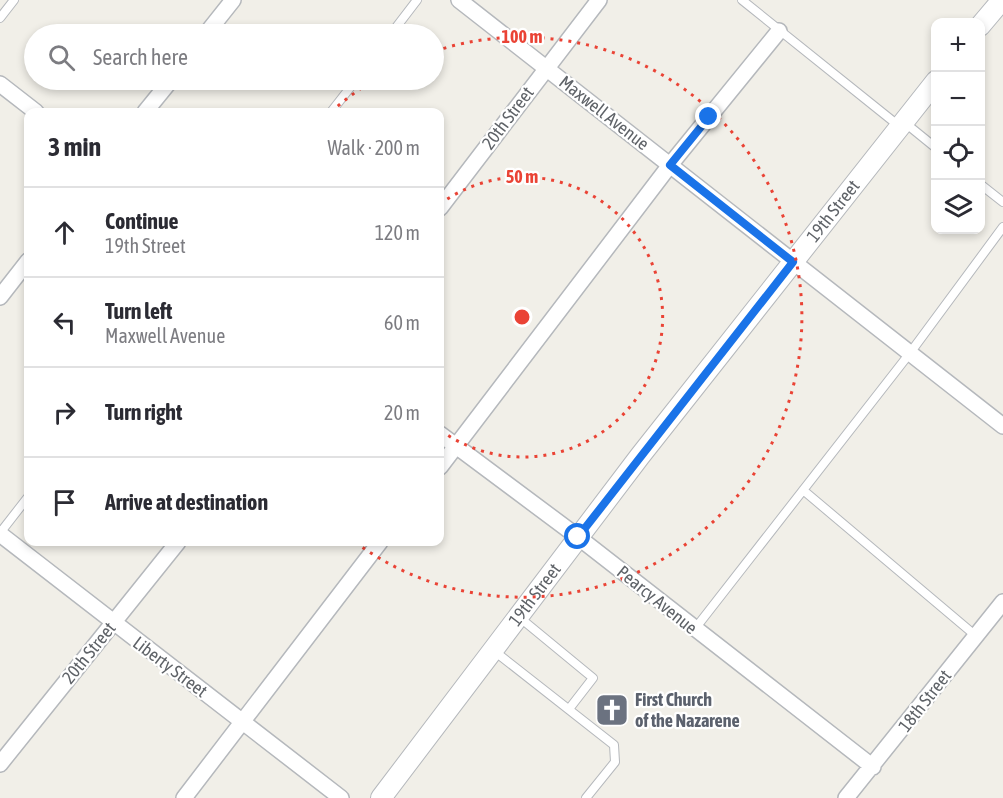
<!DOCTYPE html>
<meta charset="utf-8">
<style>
:root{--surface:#fff;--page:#f2f2f3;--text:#2b2b33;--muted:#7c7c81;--line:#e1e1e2}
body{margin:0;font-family:"Asap Condensed",sans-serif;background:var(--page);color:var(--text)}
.controls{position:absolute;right:18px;top:18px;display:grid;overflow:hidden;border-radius:12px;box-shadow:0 3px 9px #0003}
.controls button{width:54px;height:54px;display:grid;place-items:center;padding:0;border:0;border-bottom:2px solid var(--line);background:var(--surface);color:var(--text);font:30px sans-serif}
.stop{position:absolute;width:18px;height:18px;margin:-14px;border:4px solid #1a73e8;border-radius:50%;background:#fff}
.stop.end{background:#1a73e8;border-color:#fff;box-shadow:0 2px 6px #0008}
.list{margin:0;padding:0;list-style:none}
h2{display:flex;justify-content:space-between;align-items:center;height:78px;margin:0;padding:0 24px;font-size:26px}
h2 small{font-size:20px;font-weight:400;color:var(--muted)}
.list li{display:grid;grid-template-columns:39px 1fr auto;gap:18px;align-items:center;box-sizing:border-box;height:90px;padding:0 24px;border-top:2px solid var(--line)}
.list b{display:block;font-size:22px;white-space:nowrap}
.list p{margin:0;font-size:20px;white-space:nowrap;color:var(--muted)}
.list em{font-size:20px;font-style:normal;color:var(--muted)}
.icon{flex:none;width:33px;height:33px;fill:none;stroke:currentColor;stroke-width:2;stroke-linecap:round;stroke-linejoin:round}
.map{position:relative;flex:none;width:1003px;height:798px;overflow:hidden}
.search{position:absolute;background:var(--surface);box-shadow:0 3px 9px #0003;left:24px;top:24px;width:420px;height:66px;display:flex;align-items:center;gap:15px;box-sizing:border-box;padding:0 21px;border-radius:33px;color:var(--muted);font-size:22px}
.panel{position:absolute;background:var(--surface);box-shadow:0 3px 9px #0003;left:24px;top:108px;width:420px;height:438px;border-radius:12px}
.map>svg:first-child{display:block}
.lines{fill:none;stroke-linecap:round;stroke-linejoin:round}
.service-casing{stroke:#b5b8bc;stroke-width:10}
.minor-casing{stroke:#b5b8bc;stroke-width:18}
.tertiary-casing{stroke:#b5b8bc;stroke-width:22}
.service{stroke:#fff;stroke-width:8}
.minor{stroke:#fff;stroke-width:15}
.tertiary{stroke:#fff;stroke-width:20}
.route{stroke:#1a73e8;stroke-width:8}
.ring{fill:none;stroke:#ea4335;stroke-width:3;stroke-dasharray:3 6}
.labels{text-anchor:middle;stroke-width:4.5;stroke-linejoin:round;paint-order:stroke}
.street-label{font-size:18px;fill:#5f6368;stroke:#fff}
.worship-label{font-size:18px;font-weight:bold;fill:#5b616d;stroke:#fff;text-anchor:start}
.centre{fill:#ea4335;stroke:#fff;stroke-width:3}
.ring-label{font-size:18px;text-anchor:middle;font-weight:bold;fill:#ea4335;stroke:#fff;stroke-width:4.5;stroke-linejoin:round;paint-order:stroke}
</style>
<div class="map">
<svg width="1003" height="798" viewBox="0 0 1003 798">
<rect width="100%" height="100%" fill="#f1efe8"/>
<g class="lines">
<g class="service-casing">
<path id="service" d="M742,0l157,126
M0,18l14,-18
M391,34l26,-34
M331,112l25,-32
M904,122l32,26
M980,184l23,18
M803,490l173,146
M0,533l28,-36
M519,617l74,61 -24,31
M694,630l216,-277 93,-126
M493,650l121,95 1,17 -29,36"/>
</g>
<g class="minor-casing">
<path id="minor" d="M459,0l544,426
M206,34l27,-34
M0,84l36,28
M145,112l26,-32
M440,208l159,-208
M0,297l28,-36
M440,434l138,103 295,230
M440,467l230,-302 109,-134
M0,534l341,264
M0,764l178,-222
M184,798l196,-256
M846,798l157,-196"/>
</g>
<g class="tertiary-casing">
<g id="tertiary">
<path d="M980,26l22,-26"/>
<path id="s1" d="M381,798l259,-342 296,-375"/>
</g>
</g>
<use href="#service" class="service"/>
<use href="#minor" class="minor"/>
<use href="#tertiary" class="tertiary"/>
</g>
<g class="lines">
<path class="route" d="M578,537l215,-275 -123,-97 39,-48"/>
</g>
<g class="ring">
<path d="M440 204A140 140 0 1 1 440 430"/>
<path d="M331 112A280 280 0 0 1 374 80M435 51A280 280 0 1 1 355 542"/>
</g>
<defs>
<g id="church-square" transform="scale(1.725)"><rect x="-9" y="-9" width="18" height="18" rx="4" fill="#6b7280" stroke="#fff"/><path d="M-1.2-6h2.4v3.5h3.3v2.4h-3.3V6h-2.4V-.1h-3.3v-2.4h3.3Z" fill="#fff"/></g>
</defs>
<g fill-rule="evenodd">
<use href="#church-square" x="612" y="710"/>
</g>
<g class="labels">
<g class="street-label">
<text transform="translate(604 113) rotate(38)" y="6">Maxwell Avenue</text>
<text transform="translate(508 118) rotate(-53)" y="6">20th Street</text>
<text dy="6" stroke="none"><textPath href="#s1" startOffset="741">19th Street</textPath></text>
<text dy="6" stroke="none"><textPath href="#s1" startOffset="255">19th Street</textPath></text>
<text transform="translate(657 600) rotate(39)" y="6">Pearcy Avenue</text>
<text transform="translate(89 653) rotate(-51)" y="6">20th Street</text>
<text transform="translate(170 667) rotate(37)" y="6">Liberty Street</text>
<text transform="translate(925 701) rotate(-52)" y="6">18th Street</text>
</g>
<g class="worship-label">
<text x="635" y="706">First Church<tspan x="635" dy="21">of the Nazarene</tspan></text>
</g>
</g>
<circle cx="522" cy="317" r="9" class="centre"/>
<g class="ring-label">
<text x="522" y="43">100 m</text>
<text x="522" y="183">50 m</text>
</g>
</svg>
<div class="controls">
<button>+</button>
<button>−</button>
<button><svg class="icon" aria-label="locate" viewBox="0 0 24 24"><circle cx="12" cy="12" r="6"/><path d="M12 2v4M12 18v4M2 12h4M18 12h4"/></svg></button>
<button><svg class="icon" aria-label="layers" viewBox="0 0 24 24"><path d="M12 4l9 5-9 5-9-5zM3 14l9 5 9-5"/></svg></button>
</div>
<div class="stop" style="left:578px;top:537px"></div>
<div class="stop end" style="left:709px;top:117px"></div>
<div class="search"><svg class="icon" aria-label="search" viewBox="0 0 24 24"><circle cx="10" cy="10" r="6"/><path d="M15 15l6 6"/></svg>Search here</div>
<section class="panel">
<h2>3 min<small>Walk · 200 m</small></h2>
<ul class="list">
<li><svg class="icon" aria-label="ahead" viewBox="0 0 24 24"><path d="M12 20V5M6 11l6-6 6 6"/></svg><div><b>Continue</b><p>19th Street</p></div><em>120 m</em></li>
<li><svg class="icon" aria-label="left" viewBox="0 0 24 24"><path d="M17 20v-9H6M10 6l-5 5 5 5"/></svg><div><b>Turn left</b><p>Maxwell Avenue</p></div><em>60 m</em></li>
<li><svg class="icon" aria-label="right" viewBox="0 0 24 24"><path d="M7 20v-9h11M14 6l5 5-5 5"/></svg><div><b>Turn right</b></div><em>20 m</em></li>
<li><svg class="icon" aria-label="arrive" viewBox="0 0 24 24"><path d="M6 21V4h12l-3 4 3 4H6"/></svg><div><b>Arrive at destination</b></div></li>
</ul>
</section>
</div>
